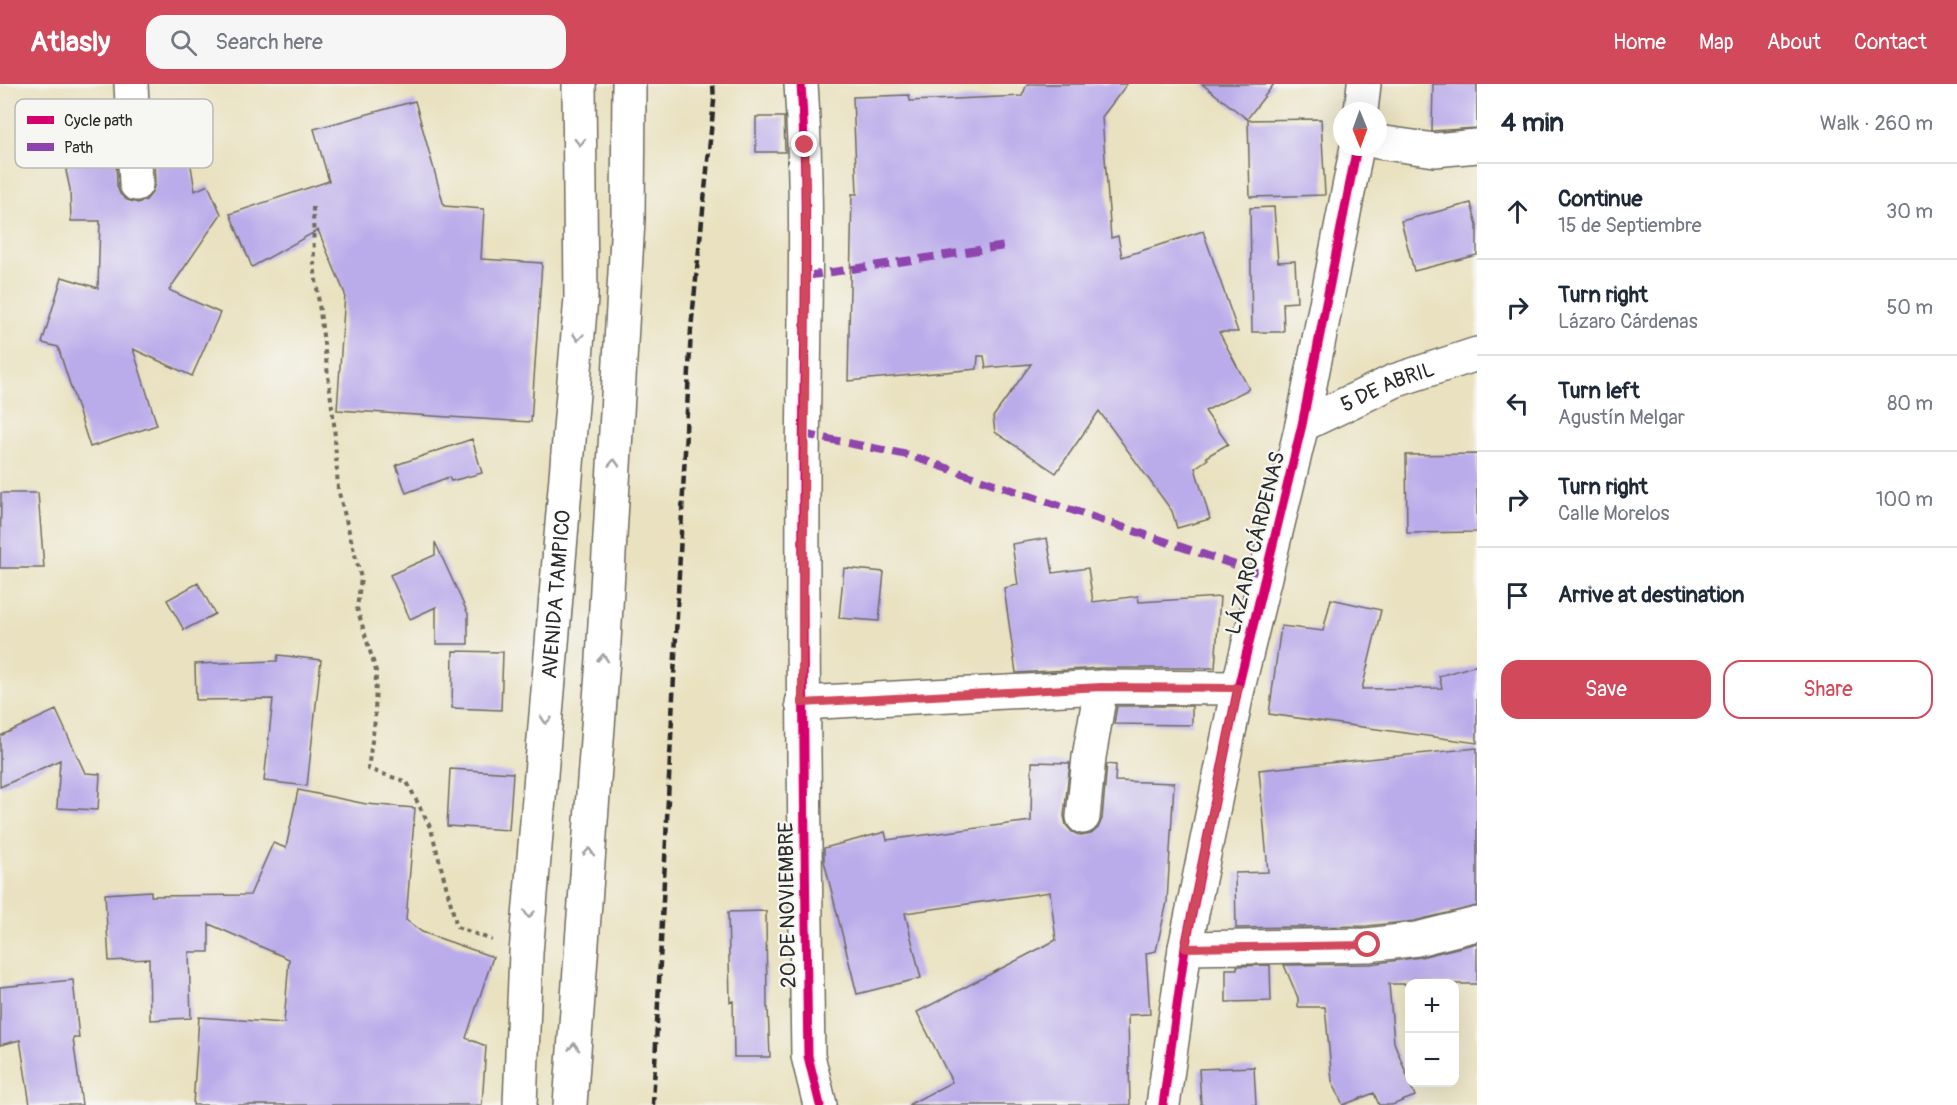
<!DOCTYPE html>
<meta charset="utf-8">
<style>
:root{--surface:#fff;--page:#f6f6f7;--text:#1f2937;--muted:#747a83;--line:#e0e1e3;--accent:#d1495b}
body{margin:0;font-family:Pangolin,sans-serif;background:var(--page);color:var(--text)}
.controls{position:absolute;right:18px;bottom:18px;display:grid;overflow:hidden;border-radius:12px;box-shadow:0 6px 24px #0002}
.controls button{width:54px;height:54px;display:grid;place-items:center;padding:0;border:0;border-bottom:2px solid var(--line);background:var(--surface);color:var(--text);font:30px sans-serif}
.compass{position:absolute;left:1333px;top:18px;width:54px;height:54px;border-radius:50%;background:var(--surface);box-shadow:0 6px 24px #0002;rotate:179deg}
.stop{position:absolute;width:18px;height:18px;margin:-14px;border:4px solid #d1495b;border-radius:50%;background:#fff}
.stop.end{background:#d1495b;border-color:#fff;box-shadow:0 2px 6px #0008}
.list{margin:0;padding:0;list-style:none}
h2{display:flex;justify-content:space-between;align-items:center;height:78px;margin:0;padding:0 24px;font-size:26px}
h2 small{font-size:20px;font-weight:400;color:var(--muted)}
.list li{display:grid;grid-template-columns:39px 1fr auto;gap:18px;align-items:center;box-sizing:border-box;height:96px;padding:0 24px;border-top:2px solid var(--line)}
.list b{display:block;font-size:22px;white-space:nowrap}
.list p{margin:0;font-size:20px;white-space:nowrap;color:var(--muted)}
.list em{font-size:20px;font-style:normal;color:var(--muted)}
.actions{display:flex;gap:12px;padding:18px 24px}
.actions a{flex:1;padding:14px 0;border:2px solid var(--accent);border-radius:18px;text-align:center;font-size:21px;color:var(--accent)}
.actions .main{background:var(--accent);color:#fff}
.icon{flex:none;width:33px;height:33px;fill:none;stroke:currentColor;stroke-width:2;stroke-linecap:round;stroke-linejoin:round}
.map{position:relative;flex:none;width:1477px;height:1021px;overflow:hidden}
header{display:flex;align-items:center;gap:36px;box-sizing:border-box;height:84px;padding:0 30px;background:var(--accent);color:#fff}
header strong{font-size:28px}
nav{display:flex;gap:33px;margin-inline-start:auto;font-size:21px}
.search{width:420px;height:54px;background:var(--page);display:flex;align-items:center;gap:15px;box-sizing:border-box;padding:0 21px;border-radius:18px;color:var(--muted);font-size:22px}
main{display:flex}
aside{flex:1;background:var(--surface)}
.map>svg:first-child{display:block}
.building{fill:#baabea}
.lines{fill:none;stroke-linecap:round;stroke-linejoin:round}
.minor-casing{stroke:#6e6b5f;stroke-width:36}
.tertiary-casing{stroke:#6e6b5f;stroke-width:36}
.primary-casing{stroke:#6e6b5f;stroke-width:36}
.path{stroke:#6e6b5f;stroke-width:4;stroke-dasharray:4.5 4.5;stroke-linecap:butt}
.minor{stroke:#fff;stroke-width:33}
.tertiary{stroke:#fff;stroke-width:33}
.primary{stroke:#fff;stroke-width:33}
.rail{stroke:#2b2b2b;stroke-width:4.5;stroke-dasharray:9 4.5;stroke-linecap:butt}
.quiet{stroke:#8e44ad;stroke-width:8;stroke-dasharray:15 8;stroke-linecap:butt}
.cycleway-casing{stroke:#f6f6f2;stroke-width:13}
.cycleway{stroke:#d6006c;stroke-width:9}
.oneway{stroke:#a0a0a0}
.route{stroke:#d1495b;stroke-width:8}
.labels{text-anchor:middle;stroke-width:4.5;stroke-linejoin:round;paint-order:stroke}
.street-label{font-size:21px;fill:#2b2b2b;stroke:#f6f6f2}
.key{fill:#f6f6f2;stroke:#b9b9b6;stroke-width:1.5}
.key-label{font-size:16px;fill:#2b2b2b}
</style>
<header>
<strong>Atlasly</strong>
<div class="search"><svg class="icon" aria-label="search" viewBox="0 0 24 24"><circle cx="10" cy="10" r="6"/><path d="M15 15l6 6"/></svg>Search here</div>
<nav><a>Home</a><a>Map</a><a>About</a><a>Contact</a></nav>
</header>
<main>
<div class="map">
<svg width="1477" height="1021" viewBox="0 0 1477 1021">
<rect width="100%" height="100%" fill="#f6f6f2"/>
<filter id="ink" filterUnits="userSpaceOnUse"><feTurbulence type="fractalNoise" baseFrequency=".0167" numOctaves="2"/><feDisplacementMap in="SourceGraphic" scale="12" xChannelSelector="R" yChannelSelector="G"/><feConvolveMatrix kernelMatrix="1 2 1 2 8 2 1 2 1" color-interpolation-filters="sRGB"/></filter>
<filter id="wash" filterUnits="userSpaceOnUse"><feTurbulence type="fractalNoise" baseFrequency=".008" numOctaves="4" result="noise"/><feDisplacementMap in="SourceGraphic" scale="24" xChannelSelector="R" yChannelSelector="G"/><feGaussianBlur stdDeviation="1.35" result="paint"/><feColorMatrix in="noise" values="0 0 0 0 0 0 0 0 0 0 0 0 0 0 0 0 0 1.4 0 .05"/><feComposite in="paint" operator="in"/></filter>
<g filter="url(#wash)">
<rect width="100%" height="100%" fill="#e9e1bf"/>
<g id="blocks">
<path class="building" d="M1027,0h100l-25,33 9,121 7,-2 4,21 81,-26 35,101h-19l30,57 -44,22 23,33 -22,13 2,2 -13,9 15,51 -33,9 -5,-17 -73,-100 -43,62 -61,-41 -2,-15 38,-53 -45,4 -2,-12h-6l-1,13 -129,12 4,-187h5l-4,-97 56,-2 1,6 112,-5z
M1202,0h72l-27,35z
M1433,0h44v44l-45,3z
M415,17l29,105 40,3 -3,50 61,4 -11,159 -194,-12 8,-116 -27,-64 -66,37 -22,-53 99,-33 -15,-52z
M756,33h28l1,35h-29z
M1321,35l4,76 -75,2 -2,-77z
M91,37l24,16 2,49 3,8 7,6 11,3 8,-3 6,-7 3,-10 -1,-23 34,-13 7,44 13,-6 13,29 -52,76 51,23 -28,63 -59,-27 24,76 -67,22 -32,-100 -16,-4 20,-66 36,11 2,-67h-29l-1,-32 -4,-18z
M1471,119l6,22v30l-63,16 -13,-50z
M1274,123l4,55 17,-1 2,41 -14,1 1,29h-32l-2,-124z
M472,355l10,34 -31,8 -2,-4 -43,16 -10,-28z
M1477,370v78l-70,1 -1,-78z
M1,409h37l6,75h-44z
M1047,454l6,35 35,-5 5,34 45,-6 1,6 81,-5 -5,71h-114l-85,5 -12,-85 14,-3 -6,-41z
M435,458l33,72v30h-32v-37l-26,12 -20,-44 45,-20z
M844,484l40,4 -5,49 -40,-3z
M198,499l17,31 -31,16 -17,-30z
M1331,515l50,11 -19,79 80,-1 -3,-12 38,-11v78l-208,-29 12,-88 42,5z
M453,567l50,1 -2,58 -49,-2z
M278,571l43,5 -14,126 -43,-5 9,-82 -77,1 -1,-36 82,-3z
M1117,622h75v19l-78,-1z
M56,626l29,63 15,1 -2,36 -41,-2 3,-48 -60,27v-51z
M1477,664v158l-63,15 -47,5 -131,2 -1,-55 33,-1 -9,-102z
M1032,678l38,1 -6,53 2,9 6,7 9,4 10,-2 7,-6 4,-9 5,-55 9,1 -1,16 59,2 -7,119 -11,49 -10,2 4,61 -22,1 2,90h-222l44,-23 -35,-70 139,-72 -6,-48 -145,21 16,65 -64,16 -33,-133v-13l61,-16 2,8 144,-19z
M450,685l63,4 -4,57 -62,-4z
M298,706l68,14 49,4 -9,112 16,12 71,25 -27,81 20,8 -4,59h-289l6,-88 85,6 5,-64 -80,-35v28h-20l2,66 -41,2 -1,-61 -40,2 -4,-67 46,-3v5l99,-1 23,-52 13,5z
M766,827l1,97h1l2,49h-36l-1,-56 -3,1 -2,-90z
M1477,859v41h-88l5,58 21,54 -23,9h-13l-5,-12 -31,12 -11,-24 -7,-74h-27v-9l-14,-33 86,-1 51,-7z
M1270,881l1,36 -45,1v-33h11v-3z
M73,896l6,58h-6l9,67h-52l-10,-65 -20,5v-58z
M1254,983l2,38h-55l-2,-36z"/>
</g>
</g>
<g filter="url(#ink)">
<use href="#blocks" fill-opacity="0" stroke="#6e6b5f" stroke-width="1.5"/>
<g class="lines">
<g class="minor-casing">
<g id="minor">
<path d="M131,0l5,100"/>
<path d="M1378,58l57,8 42,-4"/>
<path id="s1" d="M1302,341l92,-44 83,-27"/>
<path d="M802,619l299,-16 137,1"/>
<path d="M1083,733l6,-60 12,-70"/>
<path d="M1185,864l183,-3 49,-6 60,-15"/>
</g>
</g>
<g class="tertiary-casing">
<path id="tertiary" d="M801,0c9,135 2,270 2,405 -1,189 2,378 5,567l12,49
M1361,27l3,-27
M1163,1021l22,-157 53,-260 64,-263 55,-278"/>
</g>
<g class="primary-casing">
<g id="primary">
<path id="s2" d="M520,1021l6,-152 55,-655 -2,-214"/>
<path d="M570,1021l33,-446 25,-439 1,-136"/>
</g>
</g>
<path class="path" d="M313,123l1,57 20,159 4,66 23,89 -4,30 19,63 -1,49 -7,49 39,13 24,47 26,98 35,13"/>
<use href="#minor" class="minor"/>
<use href="#tertiary" class="tertiary"/>
<use href="#primary" class="primary"/>
<path class="rail" d="M653,1021l38,-776 23,-228 -1,-17"/>
<path class="quiet" d="M806,192l199,-30
M803,350l105,21 357,120"/>
<g class="cycleway-casing">
<path id="cycleway" d="M801,0c9,135 2,270 2,405 -1,189 2,378 5,567l12,49
M1163,1021l22,-157 53,-260 64,-263 55,-278"/>
</g>
<use href="#cycleway" class="cycleway"/>
</g>
<defs><path id="oneway-chevron" d="M-2-3.5L2.5 0L-2 3.5" fill="none" stroke-width="1.6" stroke-linecap="round" stroke-linejoin="round" transform="scale(1.5)"/></defs>
<g class="oneway">
<use href="#oneway-chevron" transform="translate(580 58) rotate(89)"/>
<use href="#oneway-chevron" transform="translate(578 253) rotate(95)"/>
<use href="#oneway-chevron" transform="translate(614 379) rotate(-87)"/>
<use href="#oneway-chevron" transform="translate(603 574) rotate(-86)"/>
<use href="#oneway-chevron" transform="translate(546 636) rotate(95)"/>
<use href="#oneway-chevron" transform="translate(589 768) rotate(-86)"/>
<use href="#oneway-chevron" transform="translate(529 830) rotate(95)"/>
<use href="#oneway-chevron" transform="translate(574 963) rotate(-86)"/>
</g>
</g>
<g class="lines" filter="url(#ink)">
<path class="route" d="M805,61c2,186 -2,372 -3,558l299,-16 137,1 -53,260 183,-3"/>
</g>
<g class="labels">
<g class="street-label">
<text dy="7" stroke="none"><textPath href="#s1" startOffset="94">5 DE ABRIL</textPath></text>
<text transform="translate(1255 459) rotate(-76)" y="7">LÁZARO CÁRDENAS</text>
<text dy="7" stroke="none"><textPath href="#s2" startOffset="512">AVENIDA TAMPICO</textPath></text>
<text transform="translate(787 821) rotate(-91)" y="7">20 DE NOVIEMBRE</text>
</g>
</g>
<rect x="15" y="15" width="198" height="69" rx="9" class="key"/>
<rect x="27" y="32" width="27" height="8" fill="#d6006c"/>
<rect x="27" y="59" width="27" height="8" fill="#8e44ad"/>
<g class="key-label">
<text x="64" y="42">Cycle path</text>
<text x="64" y="69">Path</text>
</g>
</svg>
<div class="controls">
<button>+</button>
<button>−</button>
</div>
<svg class="compass" viewBox="-18 -18 36 36"><path d="M0-13l5 13h-10z" fill="#e53935"/><path d="M0 13l5-13h-10z" fill="#747a83"/></svg>
<div class="stop" style="left:1368px;top:861px"></div>
<div class="stop end" style="left:805px;top:61px"></div>
</div>
<aside>
<h2>4 min<small>Walk · 260 m</small></h2>
<ul class="list">
<li><svg class="icon" aria-label="ahead" viewBox="0 0 24 24"><path d="M12 20V5M6 11l6-6 6 6"/></svg><div><b>Continue</b><p>15 de Septiembre</p></div><em>30 m</em></li>
<li><svg class="icon" aria-label="right" viewBox="0 0 24 24"><path d="M7 20v-9h11M14 6l5 5-5 5"/></svg><div><b>Turn right</b><p>Lázaro Cárdenas</p></div><em>50 m</em></li>
<li><svg class="icon" aria-label="left" viewBox="0 0 24 24"><path d="M17 20v-9H6M10 6l-5 5 5 5"/></svg><div><b>Turn left</b><p>Agustín Melgar</p></div><em>80 m</em></li>
<li><svg class="icon" aria-label="right" viewBox="0 0 24 24"><path d="M7 20v-9h11M14 6l5 5-5 5"/></svg><div><b>Turn right</b><p>Calle Morelos</p></div><em>100 m</em></li>
<li><svg class="icon" aria-label="arrive" viewBox="0 0 24 24"><path d="M6 21V4h12l-3 4 3 4H6"/></svg><div><b>Arrive at destination</b></div></li>
</ul>
<div class="actions"><a class="main">Save</a><a>Share</a></div>
</aside>
</main>
